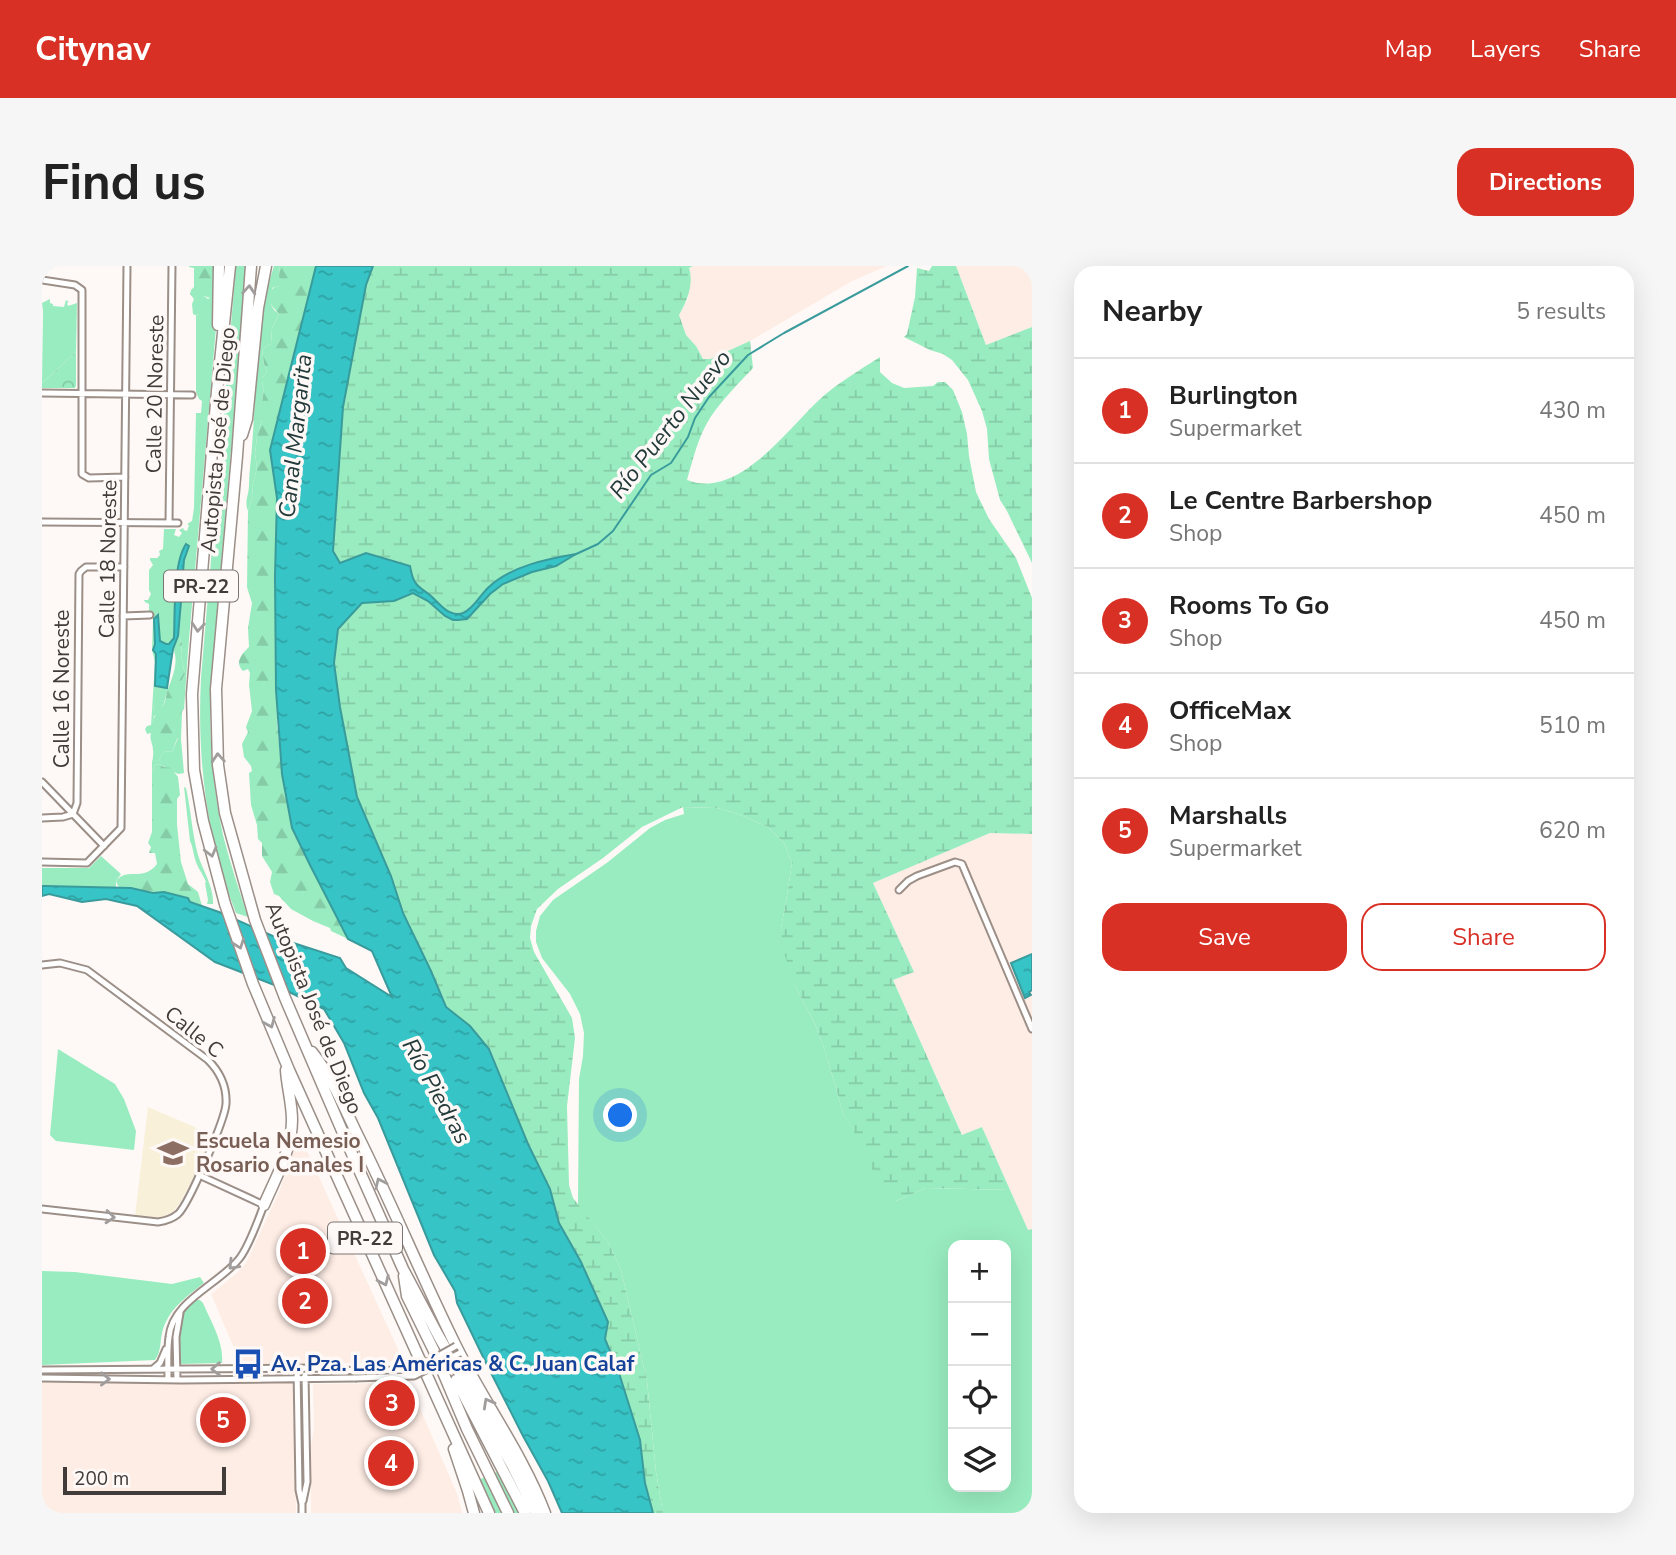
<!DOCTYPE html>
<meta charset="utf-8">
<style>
:root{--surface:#fff;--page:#f6f6f6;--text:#222;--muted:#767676;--line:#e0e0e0;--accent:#d93025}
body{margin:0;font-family:"Nunito Sans",sans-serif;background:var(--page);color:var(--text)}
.controls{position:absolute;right:21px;bottom:21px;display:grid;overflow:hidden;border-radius:14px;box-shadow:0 7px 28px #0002}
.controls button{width:63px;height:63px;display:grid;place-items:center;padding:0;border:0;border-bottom:2px solid var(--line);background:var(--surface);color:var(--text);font:35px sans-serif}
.scale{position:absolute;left:21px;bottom:18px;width:163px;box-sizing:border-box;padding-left:7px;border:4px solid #413b39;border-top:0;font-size:19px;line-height:24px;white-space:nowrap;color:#413b39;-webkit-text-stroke:5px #fef9f6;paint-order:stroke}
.you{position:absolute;left:579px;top:850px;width:24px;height:24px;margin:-18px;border:5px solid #fff;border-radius:50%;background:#1a73e8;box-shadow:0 0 0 10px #1a73e833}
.badge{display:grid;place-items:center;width:46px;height:46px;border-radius:50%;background:var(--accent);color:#fff;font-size:23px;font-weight:700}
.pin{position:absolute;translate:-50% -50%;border:4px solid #fff;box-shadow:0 2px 7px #0006}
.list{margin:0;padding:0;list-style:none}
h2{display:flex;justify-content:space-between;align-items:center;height:91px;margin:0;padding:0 28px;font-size:30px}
h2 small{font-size:23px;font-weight:400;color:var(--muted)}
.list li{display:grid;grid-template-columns:46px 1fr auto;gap:21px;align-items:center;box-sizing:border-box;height:105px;padding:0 28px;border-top:2px solid var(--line)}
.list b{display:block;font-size:26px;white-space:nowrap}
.list p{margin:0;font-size:23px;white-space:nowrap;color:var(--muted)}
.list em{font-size:23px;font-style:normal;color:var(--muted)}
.actions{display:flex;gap:14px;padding:21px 28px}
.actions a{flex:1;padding:16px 0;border:2px solid var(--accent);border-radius:21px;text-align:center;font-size:24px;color:var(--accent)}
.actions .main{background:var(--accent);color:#fff}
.icon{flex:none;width:38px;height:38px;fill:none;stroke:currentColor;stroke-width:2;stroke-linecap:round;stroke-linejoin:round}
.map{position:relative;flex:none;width:990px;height:1247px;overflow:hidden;border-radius:21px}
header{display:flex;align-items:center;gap:42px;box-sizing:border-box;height:98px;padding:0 35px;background:var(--accent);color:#fff}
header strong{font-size:33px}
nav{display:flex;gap:38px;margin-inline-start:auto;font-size:24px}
.intro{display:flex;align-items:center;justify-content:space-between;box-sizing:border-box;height:168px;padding:0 42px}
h1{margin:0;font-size:49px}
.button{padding:18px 32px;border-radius:21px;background:var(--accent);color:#fff;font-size:24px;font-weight:700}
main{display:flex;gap:42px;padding:0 42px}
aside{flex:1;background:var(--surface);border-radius:21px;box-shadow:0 7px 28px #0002}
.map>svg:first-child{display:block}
.built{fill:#feede5}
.education{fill:#f9f0da}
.grass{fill:#99ecbf;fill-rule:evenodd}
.forest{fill:url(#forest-firs)}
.wetland{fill:url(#wetland-marsh)}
.park{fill:url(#park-crowns)}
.water{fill:url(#water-ripples);stroke:#399b9c;stroke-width:2}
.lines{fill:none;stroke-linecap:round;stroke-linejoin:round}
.stream{stroke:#399b9c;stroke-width:2}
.minor-casing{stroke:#9b8f88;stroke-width:9}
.motorway-casing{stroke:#9b8f88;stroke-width:13}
.minor{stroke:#fff;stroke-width:5}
.motorway{stroke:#fff;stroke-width:10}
.minor-bridge-casing{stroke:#9b8f88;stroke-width:9;stroke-linecap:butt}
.minor-bridge{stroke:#fff;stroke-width:5}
.oneway{stroke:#a09d9c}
.labels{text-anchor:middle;stroke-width:7;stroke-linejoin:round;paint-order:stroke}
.shield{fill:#fef9f6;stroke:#7a7472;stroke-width:2}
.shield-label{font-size:19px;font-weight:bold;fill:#413b39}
.street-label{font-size:21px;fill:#413b39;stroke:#fef9f6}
.education-label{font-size:21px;font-weight:bold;fill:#785e54;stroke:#fef9f6;text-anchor:start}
.transit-label{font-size:21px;font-weight:bold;fill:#164399;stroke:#fef9f6;text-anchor:start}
.water-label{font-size:23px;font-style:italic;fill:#233a3b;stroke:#fef9f6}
</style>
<header>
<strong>Citynav</strong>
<nav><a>Map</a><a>Layers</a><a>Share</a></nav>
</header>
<div class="intro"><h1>Find us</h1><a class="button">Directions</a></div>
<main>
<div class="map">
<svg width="990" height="1247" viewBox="0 0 990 1247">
<defs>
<pattern id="forest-firs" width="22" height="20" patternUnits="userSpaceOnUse" patternTransform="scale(1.75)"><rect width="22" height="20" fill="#99ecbf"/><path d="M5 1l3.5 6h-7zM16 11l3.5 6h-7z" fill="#85cba5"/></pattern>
<pattern id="wetland-marsh" width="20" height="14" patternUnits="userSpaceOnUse" patternTransform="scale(1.75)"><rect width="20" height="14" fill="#99ecbf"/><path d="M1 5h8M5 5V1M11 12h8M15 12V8" fill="none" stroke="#85cba5"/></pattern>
<pattern id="park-crowns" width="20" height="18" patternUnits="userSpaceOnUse" patternTransform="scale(1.75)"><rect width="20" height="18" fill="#99ecbf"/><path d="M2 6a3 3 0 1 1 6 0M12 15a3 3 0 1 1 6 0" fill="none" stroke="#85cba5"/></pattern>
<pattern id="water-ripples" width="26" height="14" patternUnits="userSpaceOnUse" patternTransform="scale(1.75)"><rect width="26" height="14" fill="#36c4c6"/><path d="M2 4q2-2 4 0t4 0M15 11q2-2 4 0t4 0" fill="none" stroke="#2fa0a2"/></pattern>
</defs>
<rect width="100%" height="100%" fill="#fef9f6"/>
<path class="built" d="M651,0h194l-35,15 -102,60 -40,18h-7l-7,-13 -10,-11 -7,-20 9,-16 1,-31z
M914,0h76v61l-46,18z
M948,567l42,1v395l-4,2 -46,-104 -19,9 -70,-156 21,-8 -41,-89z
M260,874l100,218 -17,5h-60l-28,2 -61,-3 -2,-14 -23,-54 26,-21 9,-10 33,-71 17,-48z
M0,1116h246l4,2 1,4 3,125h-254z
M367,1117l49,113 4,17h-151v-67l3,-18 -1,-44z"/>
<path class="education" d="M106,841l63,27 -15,38 -16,31 -7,9 -8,4 -9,3 -21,-3z"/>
<path class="grass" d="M194,0h11l-35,403c-4,56 -1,111 11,166 7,28 16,55 25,82l-12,-4c-30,-74 -39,-156 -35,-235z
M232,0h6l-1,10 2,6 -2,4 -7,2 6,13 -7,4 3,5 5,4 -7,14 -1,16 -9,5 2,15 3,8 -5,6v4l2,8 -2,11v19l-5,17 -2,16 2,15 -5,19 1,9 -5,15c-4,-10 1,-16 1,-26 0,-12 2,-25 3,-38 5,-60 2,-122 22,-181z
M175,27l-1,35 -28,323 -4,59 -4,-10 1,-18 4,-8 -4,-18 1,-13 -4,-7 6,-75 5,-15 -3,-2 -5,8 -5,34 -2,52 -5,6h-3l-6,-3 -6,-22 1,25 -2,3 3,7 -1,32 13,1v2l-5,17 -5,-2 -4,2 -1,4 4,5 -3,1 -3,10 4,-64 -3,-12 1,-31 -4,-5v-10l-4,-2 -1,-2h4l3,-6 -2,-4v-20l4,-5 -3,-5v-2h7l3,-3 -1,-4 4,-2 1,-20h12l-2,6 5,2 3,-4 -3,-3 4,-2 1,2 3,1 2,-6 -2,-1 5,-3 2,-13 2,-95h5l1,-12 -3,-2 -3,-7v-76l2,-1 -1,-9 3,-9 4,-1 4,3z
M8,33v4l3,1v2l11,1 2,-7 3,2 -2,1 1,3 9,-3 -1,49 -34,31 1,-72 -1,-8z
M140,446l-1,27 3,34 -6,1 -19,-10 -4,1 -3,7v-13l1,3 5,-1 6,-10 8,1 6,-14 -4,-9 1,-12z
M142,521l2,1c5,22 6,45 12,67 5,16 16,32 15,49h-6l1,-4 -3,-17 1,-1c-3,-8 -9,-15 -11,-23 -2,-7 -2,-12 -5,-18z
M641,541l34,1 21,6 30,13 16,16 8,20 -6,39 -5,26 15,60 19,36 11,30 17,59 53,88 30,-13 84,2 18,40 4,-1v284h-369l-7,-41 -9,-91 -26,-111 -12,-27 -31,-38 1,-126 4,-23 1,-23 -4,-19 -10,-20 -28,-36 -6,-16v-11l4,-15 13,-16 55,-38 42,-34 15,-8 19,-6zM911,979h53v242h-53z
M59,590l20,18 -5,7v6h-74v-19h47z
M16,783l57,35 9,15 12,32 -2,19 -78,-9 -6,-6z
M0,1005l33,1 97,12 28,-7 4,6c-18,14 -36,26 -42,50 -2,10 -1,19 -7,27l-113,5z
M153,1034h5l3,3c8,19 21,39 19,60l-43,1c0,-27 -6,-45 16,-64z
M455,1206l22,41h-26l-15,-33z"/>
<path class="forest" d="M147,0h28v27l-4,6 -9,-3c-9,4 -3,13 -7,20l-4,-2 -1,-10 2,-5 -4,-5 1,-4 3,-3v-19l-5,-1z
M238,0h36l-46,184 7,48 -2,78 2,147 5,51 10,54 56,111 -17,-8 -1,-3 -17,-7 -22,-12 -12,-13 -5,-2 -4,-12 2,-10 -10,-16v-13l-4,-4 -1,-14 -6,-20 -2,-32 3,-2 -1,-5 -7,-9 -2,-13 6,-12 -2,-5 6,-16 -3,-26 1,-12 -2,-4 -5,2c-9,-9 -1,-17 6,-24l-1,-19 4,-25 -5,-16 1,-76 5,-15 -1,-9 5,-19 -2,-15 2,-16 5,-17v-19l2,-11 -2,-8v-4l5,-6 -3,-8 -2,-15 9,-5 1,-16 7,-14 -8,-9 6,-4 -7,-4c0,-7 2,-9 9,-11l1,-4 -1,-6z
M136,370l4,7 -1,13 4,18 -4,8 2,6 -3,11 4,9 -3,6 -6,3 2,8 -3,5 6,5 -3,4 -5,13 -8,-1 -6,10 -5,2c-1,-5 1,-9 0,-13 0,-6 -4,-11 -2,-17l-4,1 -2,-5 2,-3 4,-1 2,-6 3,-4 -3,-5 1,-4 4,-3 5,3c3,-6 3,-11 5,-17 5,-13 11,-28 5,-41z
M117,498l5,3 7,1 7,9 2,18 -3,4v26l4,37 7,22 10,8 4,14 -12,-4 -3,-4c-22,-5 -45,-8 -68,-10l-3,-7c12,-15 26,2 41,-17l-2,-11h-6l2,-6 -3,-4 4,-11v-60l3,-7z"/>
<path class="wetland" d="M331,0h320l-4,2c5,17 -2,33 -10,47l7,20 10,11 7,13h7l40,-18 3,27c-15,16 -31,32 -43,50 -12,19 -17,41 -23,62 50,20 99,-49 131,-79 16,-16 42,-31 62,-44v15l12,11 12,5 29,-2 5,-4h7l8,8 9,22 5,22 2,22 7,36 13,27 27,39 16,40v236l-42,-1 -117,50 41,89 -21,8 69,155 20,-8 28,63 -84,-2 -30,13 -20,-23 -15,-34 -18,-31 -17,-59 -11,-30 -19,-36 -13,-38 -2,-22 5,-26 6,-39 -8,-20 -16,-16 -30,-13 -21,-6 -34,-1 -41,20 -39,31 -45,31 -21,20 -6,17 -1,12 4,14 38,66 3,20 -8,68 2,79 4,13 36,45 12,27 26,111 9,91 7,41h-10l-8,-30 -3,-21 -23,-89 -14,-34 -6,-39 -18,-38 -22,-39 -9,-34 -22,-45 -38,-95 -20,-23 -24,-19 -15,-36 -28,-58 -12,-37 -34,-79 -17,-90 -6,-44 4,-34 24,-26 32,-2 19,-8 15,8 17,15 8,4h5l9,-1 23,-25 13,-10 29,-12 24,-6 18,-11c-29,2 -62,14 -85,32 -10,7 -18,27 -32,26 -16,-1 -26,-19 -39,-27 -8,-4 -18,-5 -26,-8 -17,-5 -35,-10 -52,-15l-7,-12 10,-144 23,-122z
M890,0h24l30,79 46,-18v236l-25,-52 -7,-11 -11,-41 -2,-30 -5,-18 -14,-31 -16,-20 -9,-6 -13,-4 -26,-13 3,-3 8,-37 2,-29 12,3z"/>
<path class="park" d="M34,86v33l-1,3h-33v-5z"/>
<path class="water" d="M274,0h57l-7,19 -23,122 -10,144 7,12 26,-10 44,13c1,5 2,12 5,16 3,6 11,9 16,14 9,8 18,22 32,17 11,-4 18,-20 27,-27 22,-20 57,-27 86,-32l-20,12 -24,6 -29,12 -13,10 -23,25 -9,1h-5l-8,-4 -17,-15 -15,-8 -19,8 -32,2 -24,26 -4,34 6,44 17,90 34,79 12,37 28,58 15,36 24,19 19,23 39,95 22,45 9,34 22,39 27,60 -3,17 14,34 21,67 5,43 8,30h-91l-14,-32 -25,-45 -37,-73 -29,-60 -2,-12 -21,-36 -56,-137 -14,-25 -20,-50 -20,-34 -47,-23 -62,-24 -78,-56 -31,-7 -24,3 -33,-8 -7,2v-10h3l86,2 22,5 11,-1 24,6 2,4 29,10 56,25 65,21 6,10 46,29 -20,-46 -24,-12 -38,-74 -18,-37 -10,-54 -6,-84 -1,-114 2,-78 -7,-48z
M144,278l3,2 -5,14 -2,23 2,2 -2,5 -4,46 -5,13 -6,39 -12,-2 1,-32 -3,-4 2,-6 -1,-25 4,-4 2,26 6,3h3l5,-6c1,-25 -1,-75 12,-94z
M990,688v36l-3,2 2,3 -6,3 -14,-35z"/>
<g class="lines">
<path class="stream" d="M532,289l24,-11 15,-13 38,-56 20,-12 17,-26 7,-19 14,-21 39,-42 36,-22 124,-67"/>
<g class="minor-casing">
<path id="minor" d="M0,14l33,5 7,5v184l7,4 36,-1
M0,127l150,2
M0,256l136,1
M127,257l3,-257
M81,350l27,-1
M0,516l62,64
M0,552l21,-1 10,-3 4,-11 2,-229 2,-3 5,-4h38
M0,596l45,1 34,-35 6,-562
M857,624l9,-9 9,-5 38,-14 7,2 70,165
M0,699l18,-2 27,7 121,90c12,12 19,26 18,44 -1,15 -37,100 -48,110 -6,5 -13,7 -20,8l-116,-13
M255,1102l2,122 3,14v9
M111,1103l7,-6 6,-14
M0,1104l281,-2 33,3
M0,1112l139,2 174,-2
M126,1114c0,-15 -1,-29 1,-43 3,-36 49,-52 70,-78 10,-12 19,-39 25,-54l-65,-30
M135,1114l-1,-43 4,-24
M261,1235l4,-19 -2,-107"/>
</g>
<g class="motorway-casing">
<path id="motorway" d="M188,0l-13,125 -25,303 2,76 9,51 22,83 28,80 36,86 200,443
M209,0l-14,190 -21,233 2,76 7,48 30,107 30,78 67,156 51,115 35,66 74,130 24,48
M176,59l1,-59
M200,169l5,-16 11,-111 8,-42
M270,786c20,25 32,55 46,84 34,68 63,139 97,208 28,57 67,109 90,169
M222,939c11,-26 28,-55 28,-85 0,-17 -5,-33 -6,-50
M362,1010l3,20 27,55 33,78 41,84
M414,1114l69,133
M412,1183l14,42 6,22"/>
</g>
<use href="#minor" class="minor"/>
<use href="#motorway" class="motorway"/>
<g class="minor-bridge-casing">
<path id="minor-bridge" d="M314,1105l51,-1 17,-6 32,-18
M313,1112l59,-2 46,-23"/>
</g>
<use href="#minor-bridge" class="minor-bridge"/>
</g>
<defs><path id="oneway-chevron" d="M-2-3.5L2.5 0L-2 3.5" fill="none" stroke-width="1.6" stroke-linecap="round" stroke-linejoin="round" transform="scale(1.75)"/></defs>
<g class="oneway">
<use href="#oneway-chevron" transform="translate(207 24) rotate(-86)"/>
<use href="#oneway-chevron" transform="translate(156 361) rotate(95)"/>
<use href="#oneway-chevron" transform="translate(176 492) rotate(-94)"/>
<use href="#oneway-chevron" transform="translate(169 586) rotate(75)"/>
<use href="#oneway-chevron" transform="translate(197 678) rotate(70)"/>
<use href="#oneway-chevron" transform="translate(228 757) rotate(67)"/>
<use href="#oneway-chevron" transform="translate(338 917) rotate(-115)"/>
<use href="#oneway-chevron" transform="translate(68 951) rotate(5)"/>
<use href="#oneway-chevron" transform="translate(191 999) rotate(134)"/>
<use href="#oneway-chevron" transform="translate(342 1015) rotate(66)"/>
<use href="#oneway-chevron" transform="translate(174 1103) rotate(179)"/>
<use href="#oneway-chevron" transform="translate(63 1113) rotate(1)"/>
<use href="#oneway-chevron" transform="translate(446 1137) rotate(-119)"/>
</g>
<defs>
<g id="school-bare" transform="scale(2.415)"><path d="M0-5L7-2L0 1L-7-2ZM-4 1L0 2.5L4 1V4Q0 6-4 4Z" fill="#8d6e63" stroke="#fef9f6" stroke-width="2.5" paint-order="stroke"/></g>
<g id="bus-bare" transform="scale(2.415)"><path d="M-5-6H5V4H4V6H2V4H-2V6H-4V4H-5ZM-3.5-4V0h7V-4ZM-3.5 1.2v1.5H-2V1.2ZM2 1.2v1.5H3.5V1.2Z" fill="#1a4fb4" stroke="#fef9f6" stroke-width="2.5" paint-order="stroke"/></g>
</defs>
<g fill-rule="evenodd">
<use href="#school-bare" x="131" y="887"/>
<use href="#bus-bare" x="206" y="1098"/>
</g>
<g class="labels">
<g class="shield">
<rect x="122" y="304.5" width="74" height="31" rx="5"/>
<rect x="286" y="956.5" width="74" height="31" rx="5"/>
</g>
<g class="shield-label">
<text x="159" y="327">PR-22</text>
<text x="323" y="979">PR-22</text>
</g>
<g class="street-label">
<text transform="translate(113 128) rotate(-89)" y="7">Calle 20 Noreste</text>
<text transform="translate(176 174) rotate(-85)" y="7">Autopista José de Diego</text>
<text transform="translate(66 293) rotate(-89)" y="7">Calle 18 Noreste</text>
<text transform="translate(20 423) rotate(-90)" y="7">Calle 16 Noreste</text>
<text transform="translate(272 742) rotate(68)" y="7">Autopista José de Diego</text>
<text transform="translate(152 766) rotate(39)" y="7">Calle C</text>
</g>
<g class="education-label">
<text x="154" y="882">Escuela Nemesio<tspan x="154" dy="24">Rosario Canales I</tspan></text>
</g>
<g class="transit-label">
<text x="229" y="1105">Av. Pza. Las Américas &amp; C. Juan Calaf</text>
</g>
<g class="water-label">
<text transform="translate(628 158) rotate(-52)" y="8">Río Puerto Nuevo</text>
<text transform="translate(253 170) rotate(-84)" y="8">Canal Margarita</text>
<text transform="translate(395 825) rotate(61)" y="8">Río Piedras</text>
</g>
</g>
</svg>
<div class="controls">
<button>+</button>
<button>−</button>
<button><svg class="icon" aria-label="locate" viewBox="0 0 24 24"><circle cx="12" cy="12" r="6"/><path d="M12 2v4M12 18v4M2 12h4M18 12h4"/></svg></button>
<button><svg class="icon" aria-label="layers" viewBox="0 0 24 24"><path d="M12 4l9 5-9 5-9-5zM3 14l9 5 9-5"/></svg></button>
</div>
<div class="scale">200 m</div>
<div class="you"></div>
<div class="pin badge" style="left:261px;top:985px">1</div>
<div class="pin badge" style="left:263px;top:1035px">2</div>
<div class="pin badge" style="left:350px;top:1137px">3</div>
<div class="pin badge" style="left:349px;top:1197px">4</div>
<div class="pin badge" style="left:181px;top:1154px">5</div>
</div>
<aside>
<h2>Nearby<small>5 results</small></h2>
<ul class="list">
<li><span class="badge">1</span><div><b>Burlington</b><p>Supermarket</p></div><em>430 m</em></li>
<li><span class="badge">2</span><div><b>Le Centre Barbershop</b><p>Shop</p></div><em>450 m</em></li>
<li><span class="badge">3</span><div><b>Rooms To Go</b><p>Shop</p></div><em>450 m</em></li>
<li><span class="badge">4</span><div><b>OfficeMax</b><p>Shop</p></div><em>510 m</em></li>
<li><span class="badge">5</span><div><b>Marshalls</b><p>Supermarket</p></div><em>620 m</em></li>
</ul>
<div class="actions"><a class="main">Save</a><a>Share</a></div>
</aside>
</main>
